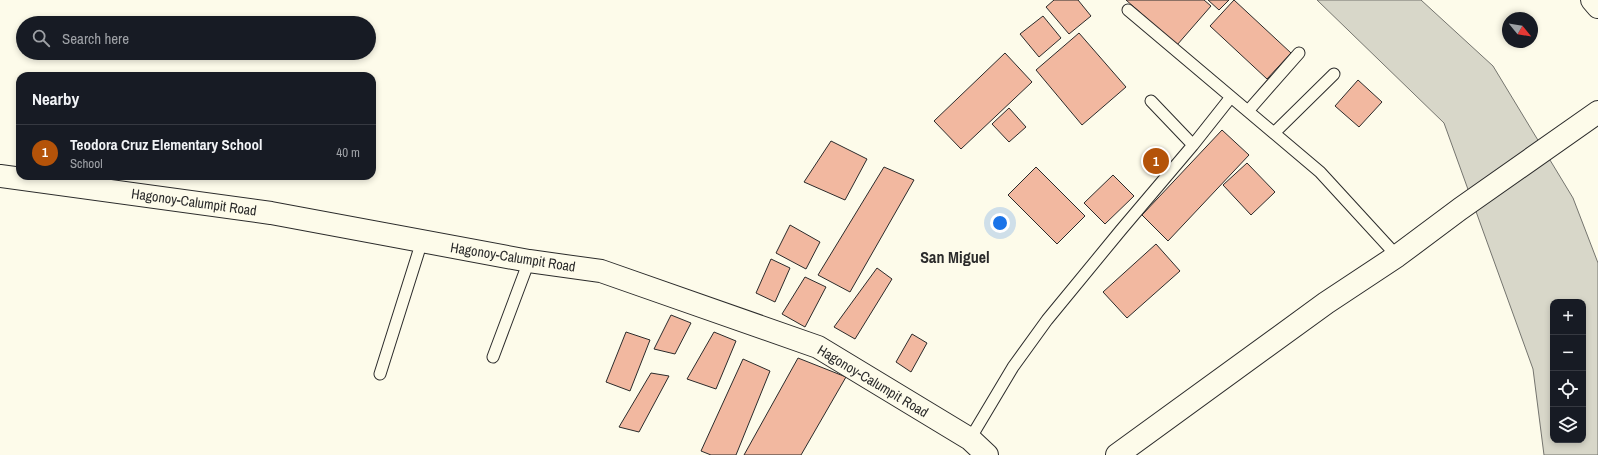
<!DOCTYPE html>
<meta charset="utf-8">
<style>
:root{--surface:#171b24;--page:#242831;--text:#f1f3f6;--muted:#9ea1a6;--line:#363941;--accent:#b45309}
body{margin:0;font-family:"Archivo Narrow",sans-serif;background:var(--page);color:var(--text)}
.controls{position:absolute;right:12px;bottom:12px;display:grid;overflow:hidden;border-radius:8px;box-shadow:0 2px 6px #0003}
.controls button{width:36px;height:36px;display:grid;place-items:center;padding:0;border:0;border-bottom:1px solid var(--line);background:var(--surface);color:var(--text);font:20px sans-serif}
.compass{position:absolute;left:1502px;top:12px;width:36px;height:36px;border-radius:50%;background:var(--surface);box-shadow:0 2px 6px #0003;rotate:120deg}
.you{position:absolute;left:1000px;top:223px;width:14px;height:14px;margin:-10px;border:3px solid #fff;border-radius:50%;background:#1a73e8;box-shadow:0 0 0 6px #1a73e833}
.badge{display:grid;place-items:center;width:26px;height:26px;border-radius:50%;background:var(--accent);color:#fff;font-size:13px;font-weight:700}
.pin{position:absolute;translate:-50% -50%;border:2px solid #fff;box-shadow:0 1px 4px #0006}
.list{margin:0;padding:0;list-style:none}
h2{display:flex;justify-content:space-between;align-items:center;height:52px;margin:0;padding:0 16px;font-size:17px}
h2 small{font-size:13px;font-weight:400;color:var(--muted)}
.list li{display:grid;grid-template-columns:26px 1fr auto;gap:12px;align-items:center;box-sizing:border-box;height:56px;padding:0 16px;border-top:1px solid var(--line)}
.list b{display:block;font-size:15px;white-space:nowrap}
.list p{margin:0;font-size:13px;white-space:nowrap;color:var(--muted)}
.list em{font-size:13px;font-style:normal;color:var(--muted)}
.icon{flex:none;width:22px;height:22px;fill:none;stroke:currentColor;stroke-width:2;stroke-linecap:round;stroke-linejoin:round}
.map{position:relative;flex:none;width:1598px;height:455px;overflow:hidden}
.search{position:absolute;background:var(--surface);box-shadow:0 2px 6px #0003;left:16px;top:16px;width:360px;height:44px;display:flex;align-items:center;gap:10px;box-sizing:border-box;padding:0 14px;border-radius:22px;color:var(--muted);font-size:15px}
.panel{position:absolute;background:var(--surface);box-shadow:0 2px 6px #0003;left:16px;top:72px;width:360px;height:108px;border-radius:12px}
.map>svg:first-child{display:block}
.water{fill:#d8d7c9;stroke:#74746e;fill-rule:evenodd}
.building{fill:#f2b8a0;stroke:#2b2b2b}
.lines{fill:none;stroke-linecap:round;stroke-linejoin:round}
.lane-casing{stroke:#2b2b2b;stroke-width:13}
.street-casing{stroke:#2b2b2b;stroke-width:24}
.secondary-casing{stroke:#2b2b2b;stroke-width:24}
.lane{stroke:#fdfbea;stroke-width:11}
.street{stroke:#fdfbea;stroke-width:22}
.secondary{stroke:#fdfbea;stroke-width:22}
.labels{text-anchor:middle;stroke-width:3;stroke-linejoin:round;paint-order:stroke}
.street-label{font-size:14px;fill:#2b2b2b;stroke:#fdfbea}
.quarter-label{font-size:16px;font-weight:bold;fill:#2b2b2b;stroke:#fdfbea}
</style>
<div class="map">
<svg width="1598" height="455" viewBox="0 0 1598 455">
<rect width="100%" height="100%" fill="#fdfbea"/>
<path class="water" d="M1317,0h104l72,66 80,132 25,65v192h-54l-11,-86 -89,-246zM1553,302h30v138h-30z"/>
<path class="building" d="M1054,0h24l13,16 -22,18 -23,-27z
M1126,0h78l7,6 -34,39z
M1208,0h21l-10,10z
M1234,0l57,53 -24,26 -57,-53z
M1043,16l18,22 -22,19 -19,-23z
M1079,33l47,54 -44,38 -46,-55z
M1005,53l27,29 -71,67 -27,-28z
M1358,80l24,22 -23,25 -24,-21z
M1009,108l17,19 -17,15 -17,-18z
M1222,130l27,25 -81,86 -26,-26z
M831,141l36,18 -22,41 -41,-18z
M1247,163l28,29 -24,23 -28,-30z
M884,167l30,13 -64,112 -32,-17z
M1036,167l49,49 -28,28 -49,-49z
M1113,175l21,21 -29,28 -21,-21z
M790,225l30,17 -14,27 -30,-16z
M1156,244l24,27 -53,47 -24,-26z
M771,259l19,9 -15,34 -19,-9z
M877,268l15,11 -37,60 -21,-12z
M805,277l21,10 -21,40 -23,-13z
M671,315l20,8 -16,31 -21,-5z
M626,332l24,8 -20,51 -24,-9z
M714,332l22,9 -20,48 -29,-10z
M912,334l15,9 -16,29 -15,-10z
M798,358l48,19 -45,78h-57z
M743,359l27,12 -34,84h-25l-10,-4z
M651,373l18,3 -30,56 -20,-5z"/>
<g class="lines">
<g class="lane-casing">
<path id="lane" d="M1128,10l192,162 77,84
M1151,101l42,44
M1248,111l51,-58
M1274,133l60,-59
M493,357l36,-96
M380,374l42,-133
M970,439l43,-72 34,-47 74,-90 72,-85 38,-48"/>
</g>
<g class="street-casing">
<path id="street" d="M1117,455l209,-152 71,-47 63,-47 138,-97"/>
</g>
<g class="secondary-casing">
<path id="secondary" d="M1592,0l6,7
M0,176l271,37 258,48 72,10 217,76 152,92 17,16"/>
</g>
<use href="#lane" class="lane"/>
<use href="#street" class="street"/>
<use href="#secondary" class="secondary"/>
</g>
<g class="labels">
<g class="street-label">
<text transform="translate(194 202) rotate(8)" y="5">Hagonoy-Calumpit Road</text>
<text transform="translate(513 257) rotate(9)" y="5">Hagonoy-Calumpit Road</text>
<text transform="translate(873 381) rotate(31)" y="5">Hagonoy-Calumpit Road</text>
</g>
<g class="quarter-label">
<text x="955" y="263">San Miguel</text>
</g>
</g>
</svg>
<div class="controls">
<button>+</button>
<button>−</button>
<button><svg class="icon" aria-label="locate" viewBox="0 0 24 24"><circle cx="12" cy="12" r="6"/><path d="M12 2v4M12 18v4M2 12h4M18 12h4"/></svg></button>
<button><svg class="icon" aria-label="layers" viewBox="0 0 24 24"><path d="M12 4l9 5-9 5-9-5zM3 14l9 5 9-5"/></svg></button>
</div>
<svg class="compass" viewBox="-18 -18 36 36"><path d="M0-13l5 13h-10z" fill="#e53935"/><path d="M0 13l5-13h-10z" fill="#9ea1a6"/></svg>
<div class="you"></div>
<div class="pin badge" style="left:1156px;top:161px">1</div>
<div class="search"><svg class="icon" aria-label="search" viewBox="0 0 24 24"><circle cx="10" cy="10" r="6"/><path d="M15 15l6 6"/></svg>Search here</div>
<section class="panel">
<h2>Nearby<small></small></h2>
<ul class="list">
<li><span class="badge">1</span><div><b>Teodora Cruz Elementary School</b><p>School</p></div><em>40 m</em></li>
</ul>
</section>
</div>
